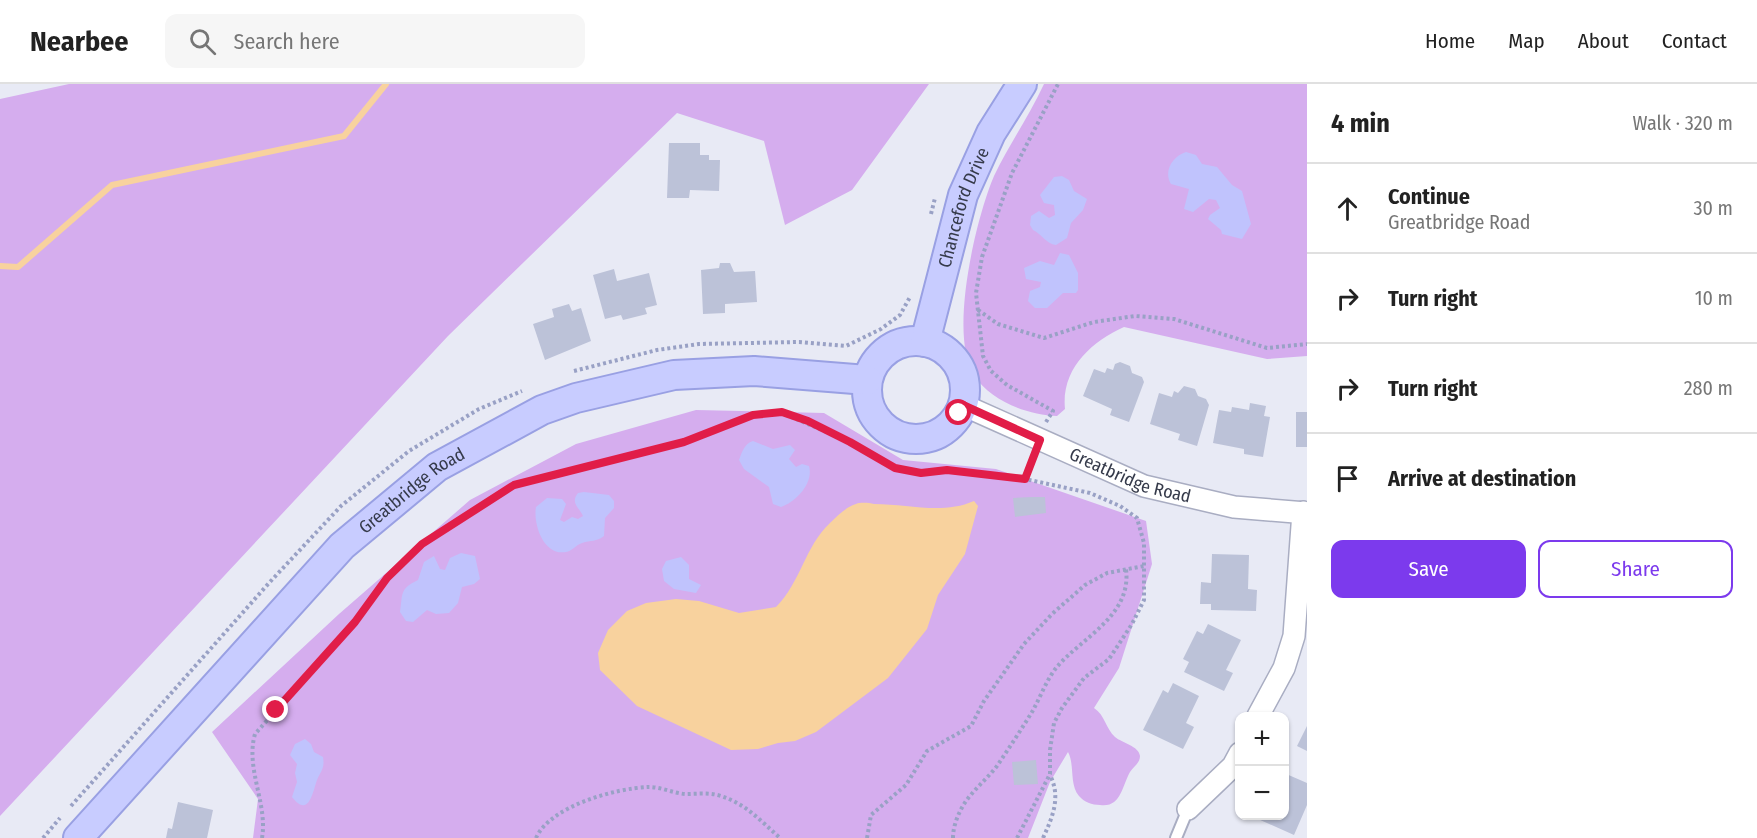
<!DOCTYPE html>
<meta charset="utf-8">
<style>
:root{--surface:#fff;--page:#f6f6f6;--text:#222;--muted:#767676;--line:#e0e0e0;--accent:#7c3aed}
body{margin:0;font-family:"Fira Sans Condensed",sans-serif;background:var(--page);color:var(--text)}
.controls{position:absolute;right:18px;bottom:18px;display:grid;overflow:hidden;border-radius:12px;box-shadow:0 2px 4px #0004}
.controls button{width:54px;height:54px;display:grid;place-items:center;padding:0;border:0;border-bottom:2px solid var(--line);background:var(--surface);color:var(--text);font:30px sans-serif}
.stop{position:absolute;width:18px;height:18px;margin:-14px;border:4px solid #e11d48;border-radius:50%;background:#fff}
.stop.end{background:#e11d48;border-color:#fff;box-shadow:0 2px 6px #0008}
.list{margin:0;padding:0;list-style:none}
h2{display:flex;justify-content:space-between;align-items:center;height:78px;margin:0;padding:0 24px;font-size:26px}
h2 small{font-size:20px;font-weight:400;color:var(--muted)}
.list li{display:grid;grid-template-columns:39px 1fr auto;gap:18px;align-items:center;box-sizing:border-box;height:90px;padding:0 24px;border-top:2px solid var(--line)}
.list b{display:block;font-size:22px;white-space:nowrap}
.list p{margin:0;font-size:20px;white-space:nowrap;color:var(--muted)}
.list em{font-size:20px;font-style:normal;color:var(--muted)}
.actions{display:flex;gap:12px;padding:18px 24px}
.actions a{flex:1;padding:14px 0;border:2px solid var(--accent);border-radius:12px;text-align:center;font-size:21px;color:var(--accent)}
.actions .main{background:var(--accent);color:#fff}
.icon{flex:none;width:33px;height:33px;fill:none;stroke:currentColor;stroke-width:2;stroke-linecap:round;stroke-linejoin:round}
.map{position:relative;flex:none;width:1307px;height:754px;overflow:hidden}
header{display:flex;align-items:center;gap:36px;box-sizing:border-box;height:84px;padding:0 30px;background:var(--surface);border-bottom:2px solid var(--line)}
header strong{font-size:28px}
nav{display:flex;gap:33px;margin-inline-start:auto;font-size:21px}
.search{width:420px;height:54px;background:var(--page);display:flex;align-items:center;gap:15px;box-sizing:border-box;padding:0 21px;border-radius:12px;color:var(--muted);font-size:22px}
main{display:flex}
aside{flex:1;background:var(--surface)}
.map>svg:first-child{display:block}
.green{fill:#d5adee}
.sand{fill:#c0c3fd}
.water{fill:#f8d29e}
.lines{fill:none;stroke-linecap:round;stroke-linejoin:round}
.stream{stroke:#f8d29e;stroke-width:6}
.building{fill:#bcc2d8}
.lane-casing{stroke:#a9adc2;stroke-width:14}
.street-casing{stroke:#a9adc2;stroke-width:24}
.secondary-casing{stroke:#99a0e3;stroke-width:32}
.path{stroke:#99a1c5;stroke-width:4;stroke-dasharray:3 3;stroke-linecap:butt}
.lane{stroke:#fff;stroke-width:10}
.street{stroke:#fff;stroke-width:21}
.secondary{stroke:#c8ccff;stroke-width:28}
.route{stroke:#e11d48;stroke-width:8}
.labels{text-anchor:middle;stroke-width:4.5;stroke-linejoin:round;paint-order:stroke}
.street-label{font-size:18px;fill:#353a4a;stroke:#fff}
</style>
<header>
<strong>Nearbee</strong>
<div class="search"><svg class="icon" aria-label="search" viewBox="0 0 24 24"><circle cx="10" cy="10" r="6"/><path d="M15 15l6 6"/></svg>Search here</div>
<nav><a>Home</a><a>Map</a><a>About</a><a>Contact</a></nav>
</header>
<main>
<div class="map">
<svg width="1307" height="754" viewBox="0 0 1307 754">
<rect width="100%" height="100%" fill="#e8eaf5"/>
<path class="green" d="M69,0h860l-77,106 -67,35 -21,-84 -87,-28 -229,223 -448,480v-717z
M1044,0h263v272l-40,3 -143,-32c-33,15 -63,42 -59,82l-8,7c-29,-1 -67,-15 -83,-41 -26,-40 2,-157 20,-199 15,-31 35,-60 50,-92z
M696,326l128,3 79,47 93,9 150,52 6,43 -33,104 -25,40c11,7 12,21 21,29 7,6 24,9 25,19 0,7 -6,10 -10,16 -8,14 -9,36 -30,33 -8,0 -16,-3 -21,-9 -10,-12 -4,-31 -11,-44l-18,30 -22,56h-775l5,-39 -46,-67 127,-118 131,-114 106,-56z"/>
<path class="sand" d="M1186,68l10,3 6,9 15,3 15,18 10,6 9,33 -9,15 -20,-5 -1,-4 -13,-11 2,-4 10,-7 -4,-8 -7,-1 -16,13 -9,-3 5,-20 -18,-5c-8,-13 2,-28 15,-32z
M1062,92l7,4 5,11 13,8 -4,11 -12,13 -4,15 -11,7c-10,-1 -14,-11 -23,-15l-3,-5 1,-9 8,-5 10,7 6,-3 -1,-10 -10,-2 -4,-8 14,-18z
M1060,169l9,2 9,18v17l-2,3h-13l-16,15h-12l-7,-7 2,-10 10,-4 1,-5 -15,-3 -2,-11 16,-7 14,4z
M753,357l20,8 17,-4 5,5 -6,9 7,8 6,-3 7,2c5,17 -13,36 -28,41l-8,-3 -4,-17 -25,-18 -5,-9c3,-8 5,-16 14,-19z
M584,408l25,3 5,6v7l-9,10 -1,18c-8,6 -13,4 -22,7 -6,2 -10,8 -16,9 -23,4 -33,-29 -30,-45l11,-9 15,1 4,5 -6,16 4,2 8,-5 6,2 5,-3c-4,-9 -13,-13 -5,-23z
M461,469l14,3 5,23 -6,5 -12,3 -4,16 -9,10 -13,1 -9,-4 -14,12 -7,-1 -6,-9c3,-18 -1,-23 18,-32l6,-18 10,-6 6,13 5,1 5,-12z
M681,473l8,8v14l12,6 -5,8 -22,-4 -10,-8 -2,-12 4,-8z
M305,655l6,5 3,8 9,5c2,11 -2,14 -6,23 -4,11 -8,39 -25,17l5,-15 -2,-9 2,-9 -7,-9 5,-11z"/>
<path class="water" d="M974,417l4,5 -13,48 -27,41 -11,34 -39,49 -72,54 -21,9 -17,2 -20,6 -27,1 -94,-44 -37,-36 -2,-17 10,-23 19,-19 19,-8 30,-4 23,2 40,12 37,-6c25,-25 29,-61 54,-84 7,-7 16,-16 26,-19 5,-2 13,-1 18,0 35,0 68,11 100,-3z"/>
<g class="lines">
<path class="stream" d="M0,182l18,1 94,-82 232,-49 42,-52"/>
</g>
<path class="building" d="M669,59h31v12h9v5h11l-1,31 -29,-1 -1,8h-22z
M720,179h10l4,9 21,-1 2,31 -32,2v9l-22,1 -2,-44 18,-2z
M614,185l3,12 32,-8 8,32 -12,3 2,6 -24,6 -2,-5 -16,4 -12,-44z
M569,220l3,7 9,-3 10,33 -46,19 -12,-36 21,-7 -2,-8z
M1120,278l10,4 2,7 10,4 2,5 -15,40 -19,-7 2,-6 -29,-13 11,-27 11,4 2,-5 6,2 2,-6z
M1184,302l11,3 3,7 8,3 3,6 -12,41 -19,-6 2,-6 -30,-10 9,-31 13,4 2,-6 4,2z
M1250,319l16,3 -2,10 6,1 -7,40 -19,-3v-5l-31,-6 6,-33 12,2 1,-5 17,3z
M1296,328h11v35h-11z
M1032,413h13l1,16 -31,4 -2,-19z
M1212,470l37,1 -1,34 9,1 -1,21 -45,-1v-6h-11l1,-22 10,1z
M1208,540l33,16 -15,30 7,3 -9,18 -40,-19 5,-10 -6,-3 14,-28 6,3z
M1173,599l26,13 -13,27 8,4 -11,22 -40,-19 20,-40 5,3z
M1307,642v25l-10,-5z
M1036,676l2,24 -24,1 -2,-23z
M1284,689l23,10v22l-13,30 -36,-16 1,-3h25z
M178,718l35,8 -6,28h-41l2,-10 4,1z"/>
<g class="lines">
<g class="lane-casing">
<path id="lane" d="M1176,754l12,-29"/>
</g>
<g class="street-casing">
<g id="street">
<path id="s1" d="M963,321l181,81 90,21 73,6"/>
<path d="M1258,632l26,-48 10,-32 9,-124"/>
<path d="M1188,725l45,-43 7,-13"/>
</g>
</g>
<g class="secondary-casing">
<g id="secondary">
<circle cx="916" cy="306" r="49"/>
<path id="s2" d="M925,258l38,-147 28,-62 31,-49"/>
<path id="s3" d="M78,754l264,-292 95,-79 105,-57 34,-12 98,-23 80,-4 113,9"/>
</g>
</g>
<path class="path" d="M931,130l4,-16
M978,226l20,14 46,14 50,-16 41,-6 39,3 93,29 40,-4
M574,287l83,-21 42,-6 100,-2 47,4 35,-17 19,-14 10,-18
M1046,338l7,-11 -46,-26 -16,-14 -8,-15 -7,-63 6,-36 30,-84 46,-89
M71,722l198,-223 72,-77 68,-55 70,-42 43,-18
M43,754l17,-20
M262,754c6,-34 -17,-70 -7,-104l100,-112 32,-44 35,-34 92,-59 170,-43 69,-27 29,-2 68,29 45,26 26,5 26,-3 78,9 8,-21
M536,754c14,-32 80,-50 113,-51 12,0 24,6 36,7 12,0 24,-2 36,2 25,8 40,25 59,42
M867,754l4,-23 35,-30 21,-34 44,-25 13,-25 40,-57 28,-30 33,-29 22,-12 37,-7
M953,754c0,-12 5,-24 11,-34 9,-14 23,-25 33,-38 12,-18 24,-36 35,-54 8,-14 14,-31 24,-44 26,-31 76,-52 70,-99
M1017,754l33,-64v-24l4,-27 8,-15 22,-30 25,-19 23,-35 12,-24v-57l-7,-25 -17,-12 -30,-13 -65,-14
M1043,754c10,-22 18,-41 7,-63"/>
<use href="#lane" class="lane"/>
<use href="#street" class="street"/>
<use href="#secondary" class="secondary"/>
</g>
<g class="lines">
<path class="route" d="M276,626l79,-88 32,-44 35,-34 92,-59 170,-43 69,-27 29,-3 26,9 42,21 45,26 26,5 26,-3 78,9 15,-39 -77,-35 -4,8"/>
</g>
<g class="labels">
<g class="street-label">
<text dy="6" stroke="none"><textPath href="#s2" startOffset="140">Chanceford Drive</textPath></text>
<text dy="6" stroke="none"><textPath href="#s1" startOffset="182">Greatbridge Road</textPath></text>
<text dy="6" stroke="none"><textPath href="#s3" startOffset="483">Greatbridge Road</textPath></text>
</g>
</g>
</svg>
<div class="controls">
<button>+</button>
<button>−</button>
</div>
<div class="stop" style="left:959px;top:329px"></div>
<div class="stop end" style="left:276px;top:626px"></div>
</div>
<aside>
<h2>4 min<small>Walk · 320 m</small></h2>
<ul class="list">
<li><svg class="icon" aria-label="ahead" viewBox="0 0 24 24"><path d="M12 20V5M6 11l6-6 6 6"/></svg><div><b>Continue</b><p>Greatbridge Road</p></div><em>30 m</em></li>
<li><svg class="icon" aria-label="right" viewBox="0 0 24 24"><path d="M7 20v-9h11M14 6l5 5-5 5"/></svg><div><b>Turn right</b></div><em>10 m</em></li>
<li><svg class="icon" aria-label="right" viewBox="0 0 24 24"><path d="M7 20v-9h11M14 6l5 5-5 5"/></svg><div><b>Turn right</b></div><em>280 m</em></li>
<li><svg class="icon" aria-label="arrive" viewBox="0 0 24 24"><path d="M6 21V4h12l-3 4 3 4H6"/></svg><div><b>Arrive at destination</b></div></li>
</ul>
<div class="actions"><a class="main">Save</a><a>Share</a></div>
</aside>
</main>
